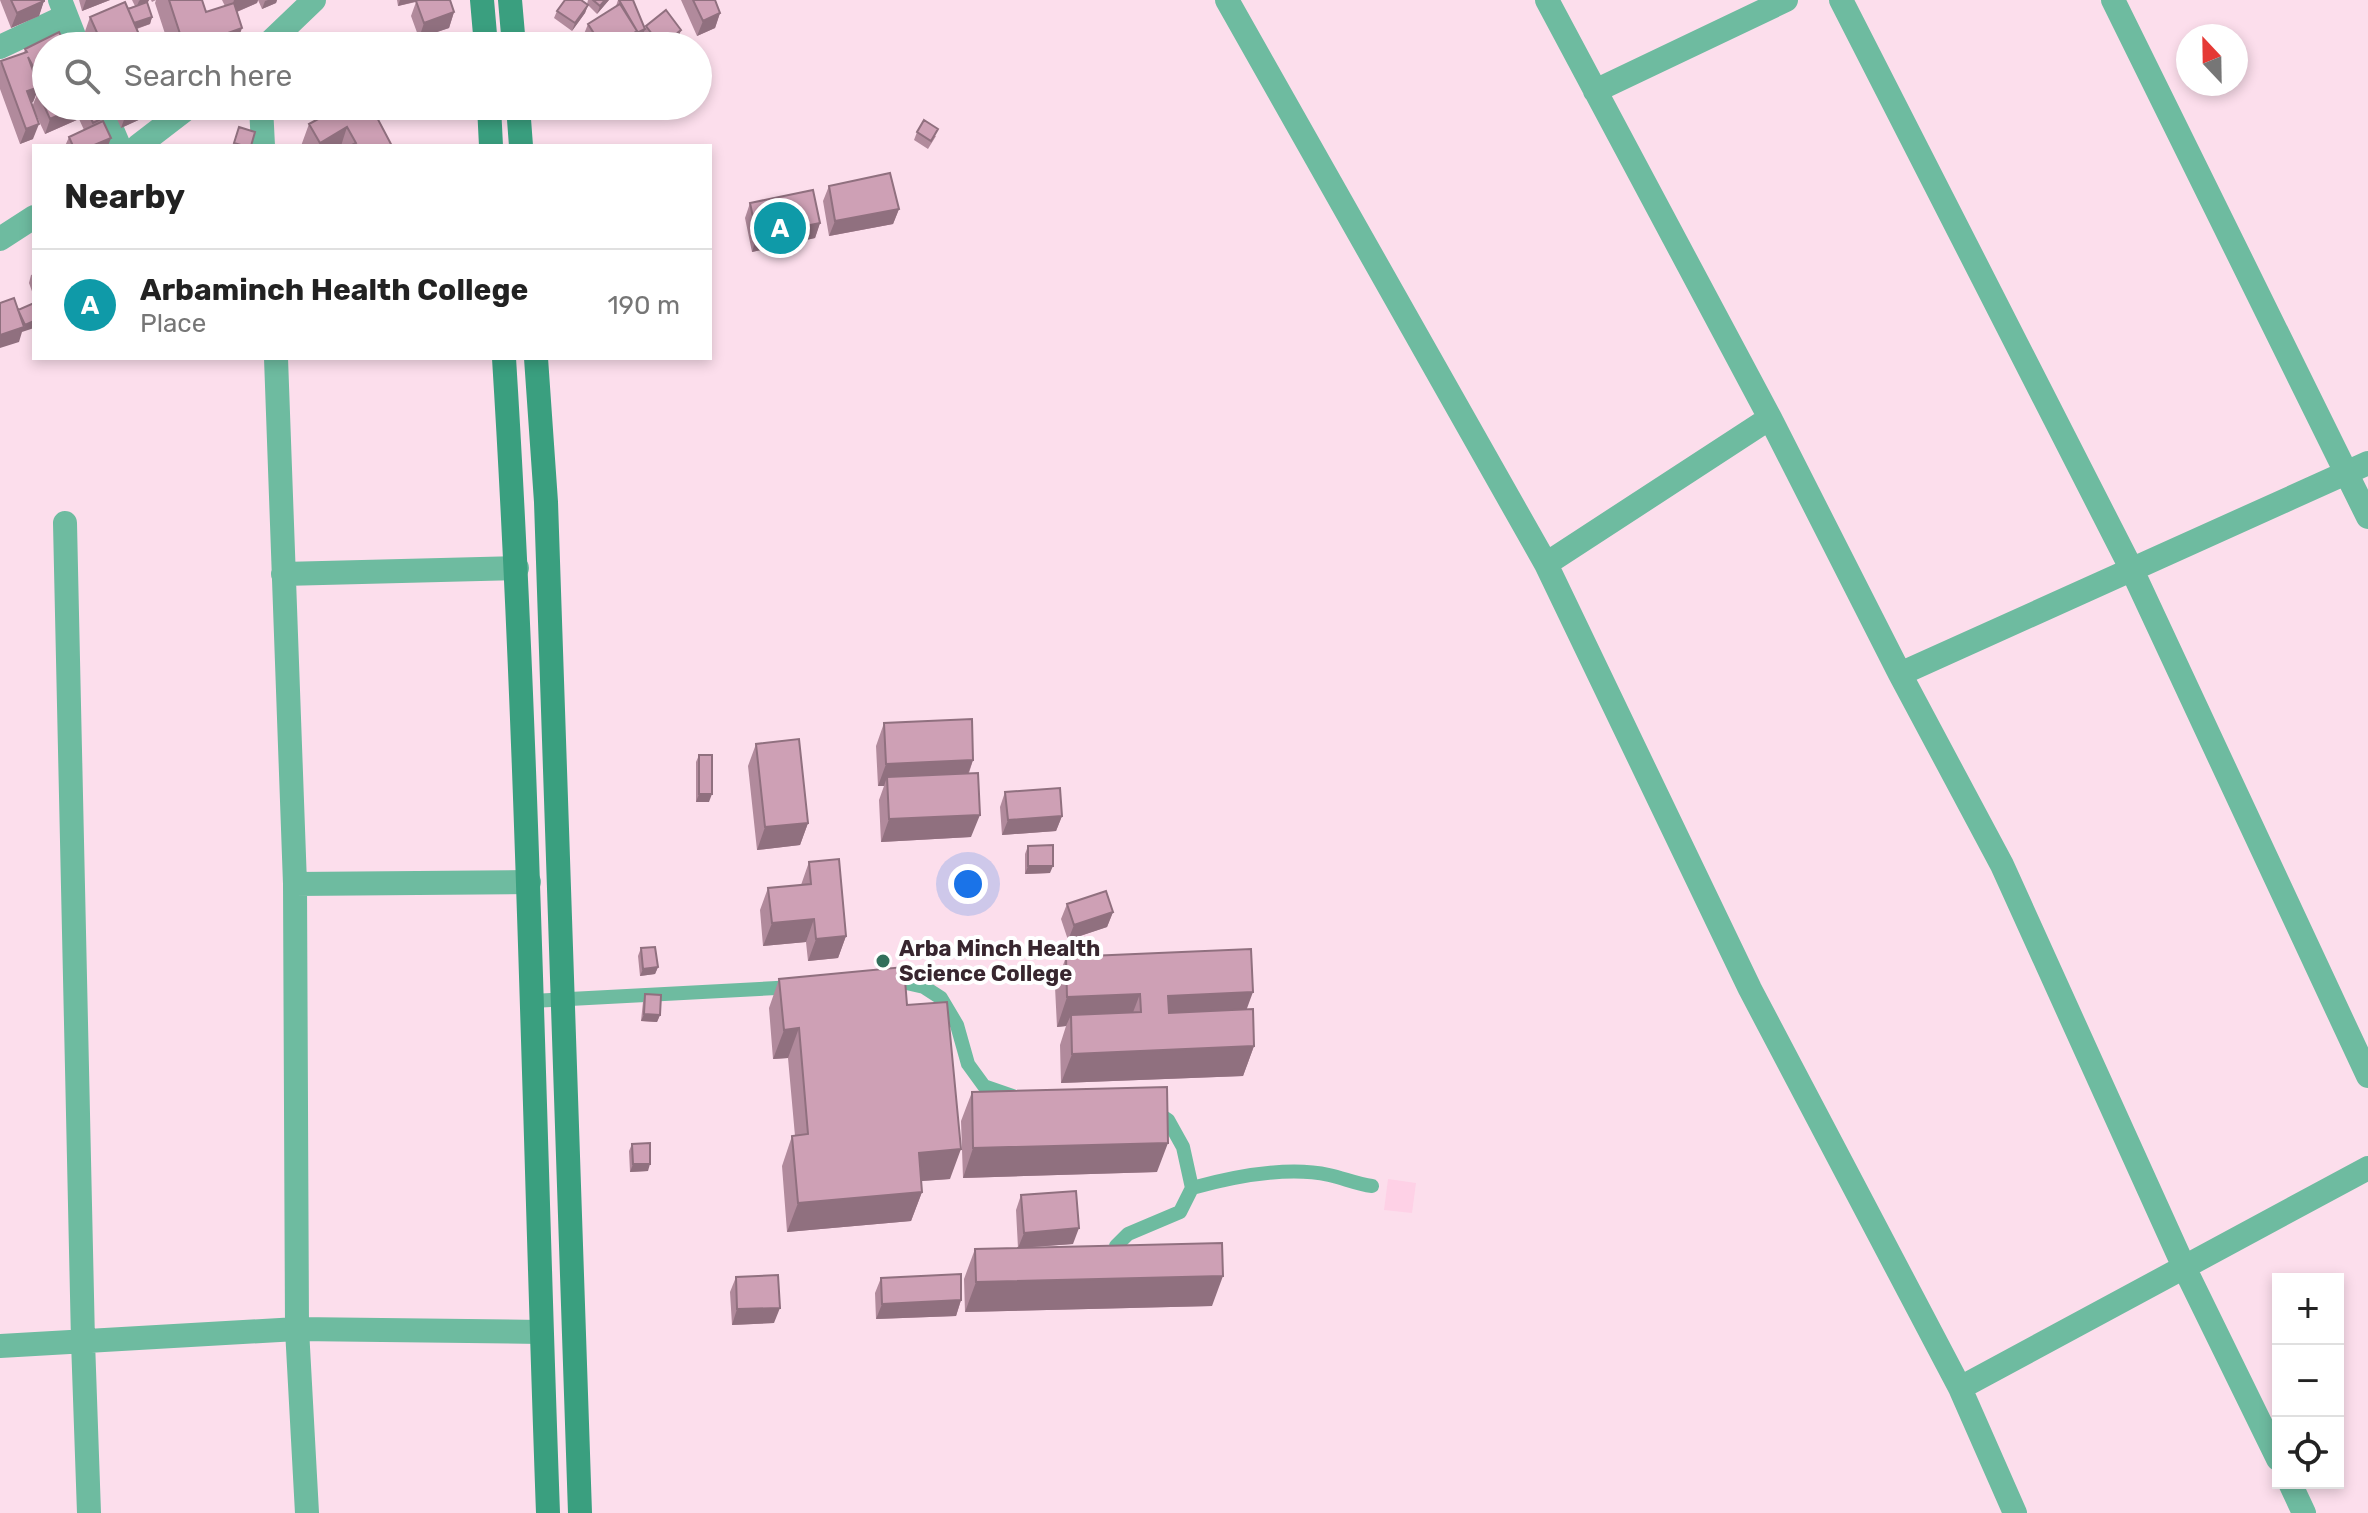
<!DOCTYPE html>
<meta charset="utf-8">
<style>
:root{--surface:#fff;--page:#f2f2f2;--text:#222;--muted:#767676;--line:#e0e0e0;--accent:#2563eb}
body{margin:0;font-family:Rubik,sans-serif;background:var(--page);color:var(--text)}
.controls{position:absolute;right:24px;bottom:24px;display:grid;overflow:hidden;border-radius:0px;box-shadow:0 4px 12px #0003}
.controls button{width:72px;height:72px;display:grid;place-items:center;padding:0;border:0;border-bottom:2px solid var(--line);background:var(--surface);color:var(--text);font:40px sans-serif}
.compass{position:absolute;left:2176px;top:24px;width:72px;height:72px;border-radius:50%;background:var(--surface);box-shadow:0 4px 12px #0003;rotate:338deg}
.you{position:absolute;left:968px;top:884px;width:28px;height:28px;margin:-20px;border:6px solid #fff;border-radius:50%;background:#1a73e8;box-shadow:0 0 0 12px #1a73e833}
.badge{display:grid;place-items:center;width:52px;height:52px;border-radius:50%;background:var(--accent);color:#fff;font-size:26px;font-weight:700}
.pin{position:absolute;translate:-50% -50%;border:4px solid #fff;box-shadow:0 2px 8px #0006}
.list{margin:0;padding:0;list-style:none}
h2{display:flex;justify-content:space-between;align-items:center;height:104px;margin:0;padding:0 32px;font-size:34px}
h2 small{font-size:26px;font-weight:400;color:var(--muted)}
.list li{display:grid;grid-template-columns:52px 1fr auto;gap:24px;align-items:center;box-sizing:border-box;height:112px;padding:0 32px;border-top:2px solid var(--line)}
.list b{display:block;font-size:30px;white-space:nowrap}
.list p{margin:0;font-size:26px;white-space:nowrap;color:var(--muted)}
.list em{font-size:26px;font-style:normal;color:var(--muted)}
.icon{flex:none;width:44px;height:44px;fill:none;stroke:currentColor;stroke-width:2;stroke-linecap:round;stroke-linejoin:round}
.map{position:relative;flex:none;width:2368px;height:1513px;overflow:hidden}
.search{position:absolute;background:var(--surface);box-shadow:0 4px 12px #0003;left:32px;top:32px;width:680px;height:88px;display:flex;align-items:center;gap:20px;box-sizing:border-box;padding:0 28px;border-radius:44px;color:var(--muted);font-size:30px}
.panel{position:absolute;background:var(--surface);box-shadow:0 4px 12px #0003;left:32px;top:144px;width:680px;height:216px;border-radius:0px}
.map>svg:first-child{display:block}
.built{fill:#fed1e6}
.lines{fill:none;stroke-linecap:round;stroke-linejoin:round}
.service{stroke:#6ebba0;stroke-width:14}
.minor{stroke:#6ebba0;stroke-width:24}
.secondary{stroke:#3a9f7f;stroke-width:24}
.wall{fill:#b18a9c}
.shaded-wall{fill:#90707f}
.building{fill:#cea0b5;stroke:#90707f;stroke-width:2}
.poi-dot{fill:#326f5b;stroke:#fff;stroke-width:3}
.labels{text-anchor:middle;stroke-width:8;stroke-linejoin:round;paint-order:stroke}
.poi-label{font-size:22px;font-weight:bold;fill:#38262f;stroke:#fff;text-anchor:start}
</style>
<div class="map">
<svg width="2368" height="1513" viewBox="0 0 2368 1513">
<rect width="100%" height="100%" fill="#fcdeec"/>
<path class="built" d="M1388,1179l28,4 -4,30 -28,-3z"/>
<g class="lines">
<path class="service" d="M888,982h14l22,5 17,11 16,27 11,39 16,22 29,10
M532,1001l263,-14
M1192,1188c40,-11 96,-22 137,-13 14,3 28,9 43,11
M1118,1253l-2,-7 12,-12 52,-22 12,-24 -9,-41 -15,-27 -15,-10"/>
<path class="minor" d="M60,0l18,46
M1227,0l319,564 204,425 210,399 55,125
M1547,0l223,418 130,256 102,191 182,402 94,192
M1841,0l291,570 236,506
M2113,0l255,517
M266,46l48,-46
M0,47l66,-31
M1595,91l191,-91
M102,106l17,40
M261,106l2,40
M138,146l52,-40
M0,239l34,-22
M276,358l19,526 2,445 10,184
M65,523l18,818 6,172
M1546,564l224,-146
M283,574l234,-6
M1900,674l468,-211
M295,884l234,-2
M0,1346l297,-17 244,3
M1960,1388l408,-220
M2290,1483l14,30"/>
<path class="secondary" d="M482,0l4,46
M510,0l4,46
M489,106l2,40
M518,106l3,40
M504,358c24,385 30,770 44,1155
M536,358l10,144 34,1011"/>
</g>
<path class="wall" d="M0,0h44l-5,16 -28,12z
M79,0h31l-28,11z
M132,0h17l-2,3 5,14 -2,7 -13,5 7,17h-60l-2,-6 8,-23 45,-11z
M151,0h51l4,12 19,-6 -3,-6h36l-1,3 -20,9 -1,34h-67l-14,-43 1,-3 -4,2z
M258,0h19l-1,3 -14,6z
M397,0h53l4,12 -5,16 -30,10 -8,-22 5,-14 -18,4z
M588,0h21l-12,14 -9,-9 -3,8 -13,18 -18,-13 3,-7 30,-7z
M618,0h15l12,29 1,-3 35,4 -6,16h-31l-4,-5 2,-4 -8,3 -2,6h-62l3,-7 11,3 -2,-3 6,-15 28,-18z
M681,0h34l5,13 -5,15 -18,8z
M46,46v33l-8,5 1,3 -6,15 -2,1 1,4 6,-15 8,14h51l6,12 -2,4 7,24h-43l4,-9 15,-7 -5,-11 -34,15 -12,-26v31l-13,5 -20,-55v-26l1,-2 23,-8 1,-4z
M111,106h47l-2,6 -35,16z
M342,106h23l-5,7 32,33h-91l8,-22z
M553,106h23l-17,10z
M917,132l19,4 -8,13 -14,-9z
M829,186l70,23 -6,15 -64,12 -6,-35z
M750,203l70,20 -5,15 -63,14 -7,-34z
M34,274v23l-5,-14 2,-8z
M884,723l89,37 -4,13 2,64 -90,5 -2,-42 5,-14h-6l-2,-40z
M756,744l52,79 -8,22 -43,5 -9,-84z
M699,755l10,47h-13v-40z
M1005,792l57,24 -6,15 -54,4 -2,-28z
M1028,846l22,27 -25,1v-20z
M809,862l37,74 -8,22 -30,3 -2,-19 -43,4 -3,-36 8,-22 33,-3z
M1067,904l46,8 -6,15 -39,13 -7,-21z
M641,948l17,19 -3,7 -15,2 -2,-20z
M1066,957l181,53 7,36 -11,30 -182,7 -1,-38 6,-19 -9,1 -2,-40z
M779,979l128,26 43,174 -29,2 1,11 -11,29 -124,11 -5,-66 10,-30h3l-7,-78 -15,1 -4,-51z
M645,994l15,21 -3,7 -16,-1 2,-19z
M972,1092l185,80 -194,6 -2,-57z
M632,1144l16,27 -18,1 -1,-21z
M1021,1195l52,49 -55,4 -2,-38z
M975,1249l237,57 -247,6 -1,-33z
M736,1277l38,46 -42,2 -2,-33z
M881,1278l80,22 -5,16 -80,3 -1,-26z"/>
<path class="shaded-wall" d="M86,0h24l-28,11z
M140,0h9l-1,2 -12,6 3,-7z
M234,0h24l-1,3 -28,12z
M268,0h9l-1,3 -14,6 3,-8z
M400,0h22l-24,6z
M605,0h4l-12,14 3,-8z
M44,1l-5,15 -28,12 6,-15z
M588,5l-3,8 -13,18 3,-8z
M454,12l-5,16 -30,10 5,-15z
M720,13l-5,15 -18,8 6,-15z
M152,17l-2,7 -24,8 3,-7z
M242,28l-6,18h-44z
M645,29l-3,8 -8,3 -2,6h-19l24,-15z
M681,30l-6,16h-14z
M46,67v12l-15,8 5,-15z
M39,87l-6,15 -12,5 6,-16z
M69,106h15l-5,13 -34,15 5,-15z
M129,106h29l-2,6 -35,16z
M562,106h14l-17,10z
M39,124l-6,15 -13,5 6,-15z
M347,127l-6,19h-22l1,-3z
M111,138l-3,8h-16z
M899,209l-6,15 -64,12 6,-15z
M820,223l-5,15 -63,14 5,-16z
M34,321v7l-12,4 -3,10 -19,6v-13l24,-8 1,-2z
M973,760l-8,22 -78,-5 -3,9h-6l8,-22z
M699,794h13l-3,8h-13z
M980,815l-9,22 -90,5 8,-23z
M1062,816l-6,15 -54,4 6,-15z
M808,823l-8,22 -43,5 8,-23z
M1028,866h25l-3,7 -25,1z
M1113,912l-6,15 -39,13 6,-15z
M814,919l-8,23 -43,4 9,-23z
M846,936l-8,22 -30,3 8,-22z
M658,967l-3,7 -15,2 3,-7z
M1253,992l-11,30 -85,3 11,-29z
M1140,994l-11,29 -58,-8 -5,11 -9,1 10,-30z
M644,1014l16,1 -3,7 -16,-1z
M799,1028l-11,30 -15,1 11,-29z
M1254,1046l-11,30 -182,7 11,-29z
M1168,1143l-11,29 -194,6 10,-30z
M961,1149l-11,30 -42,3 11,-29z
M633,1164h17l-2,7 -18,1z
M922,1192l-11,29 -124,11 11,-29z
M1079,1228l-6,16 -55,4 6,-15z
M1223,1276l-11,30 -247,6 11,-30z
M961,1300l-5,16 -80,3 6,-15z
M780,1308l-6,15 -42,2 5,-16z"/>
<path class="building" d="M11,0h33v1l-27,12z
M169,0h33l4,12 28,-9 8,25 -50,18h-8z
M418,0h32l4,12 -30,11 -8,-22z
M565,0h16l7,5 -13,18 -18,-12z
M593,0h12l-5,6z
M619,0h14l12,29 -8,4v-2z
M693,0h22l5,13 -17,8z
M125,2l19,44h-41l-13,-29z
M147,2l5,15 -18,6 -6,-14z
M620,4l17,27 -24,15h-11l-14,-22z
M666,10l15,20 -20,16 -15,-20z
M59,32l7,14h-20v21l-10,5 -8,-15 11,30 -12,4 12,33 -13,5 -25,-68 26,-9 -2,-3z
M573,39l26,7h-28z
M46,88v18h33l-29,13 -12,-27z
M85,106h12l6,12 -10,5z
M342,106h14l5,8 11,-6 20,38h-42l6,-3 -9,-16 -27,16 -11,-19z
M924,120l14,9 -7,12 -14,-9z
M103,121l8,17 -19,8h-19l-4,-9z
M239,127l16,5 -4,14h-7l-10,-3z
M890,173l9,36 -64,12 -6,-35z
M813,190l7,33 -63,13 -7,-33z
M14,298l10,29 -24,8v-32z
M34,303v18l-9,4 -7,-15z
M972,719l1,41 -87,4 -2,-41z
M799,739l9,84 -43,4 -9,-83z
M699,755h13v39h-13z
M978,773l2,42 -91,4 -2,-42z
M1060,788l2,28 -54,4 -3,-28z
M1053,845v21h-25v-20z
M839,859l7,77 -30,3 -2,-20 -42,4 -4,-35 43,-4 -2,-22z
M1106,891l7,21 -39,13 -7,-21z
M655,947l3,20 -15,2 -2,-21z
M1251,949l2,43 -85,4 1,17 84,-4 1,37 -182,8 -1,-39 70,-3 -1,-18 -73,3 -1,-40z
M904,967l3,38 40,-3 14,147 -42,4 3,39 -124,11 -6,-67 16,-2 -9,-106 -15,2 -5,-51z
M645,994l16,1 -1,20 -16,-1z
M1167,1087l1,56 -195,5 -1,-56z
M650,1143v21h-17l-1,-20z
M1076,1191l3,37 -55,5 -3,-38z
M1222,1243l1,33 -247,6 -1,-33z
M961,1274v26l-79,4 -1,-26z
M778,1275l2,33 -43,1 -1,-32z"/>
<circle class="poi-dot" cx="883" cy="961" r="8"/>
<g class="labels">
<g class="poi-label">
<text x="899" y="956">Arba Minch Health<tspan x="899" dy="25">Science College</tspan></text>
</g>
</g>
</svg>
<div class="controls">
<button>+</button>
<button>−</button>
<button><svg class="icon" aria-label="locate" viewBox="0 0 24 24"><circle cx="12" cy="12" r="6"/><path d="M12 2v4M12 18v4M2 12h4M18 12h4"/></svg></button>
</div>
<svg class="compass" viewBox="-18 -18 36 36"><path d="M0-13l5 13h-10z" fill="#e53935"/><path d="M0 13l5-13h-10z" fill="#767676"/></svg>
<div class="you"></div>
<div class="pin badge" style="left:780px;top:228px;background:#0f9aa8">A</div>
<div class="search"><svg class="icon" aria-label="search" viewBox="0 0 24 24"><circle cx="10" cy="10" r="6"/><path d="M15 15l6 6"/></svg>Search here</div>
<section class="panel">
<h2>Nearby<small></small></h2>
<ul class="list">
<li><span class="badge" style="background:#0f9aa8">A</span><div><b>Arbaminch Health College</b><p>Place</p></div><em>190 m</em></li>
</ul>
</section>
</div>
